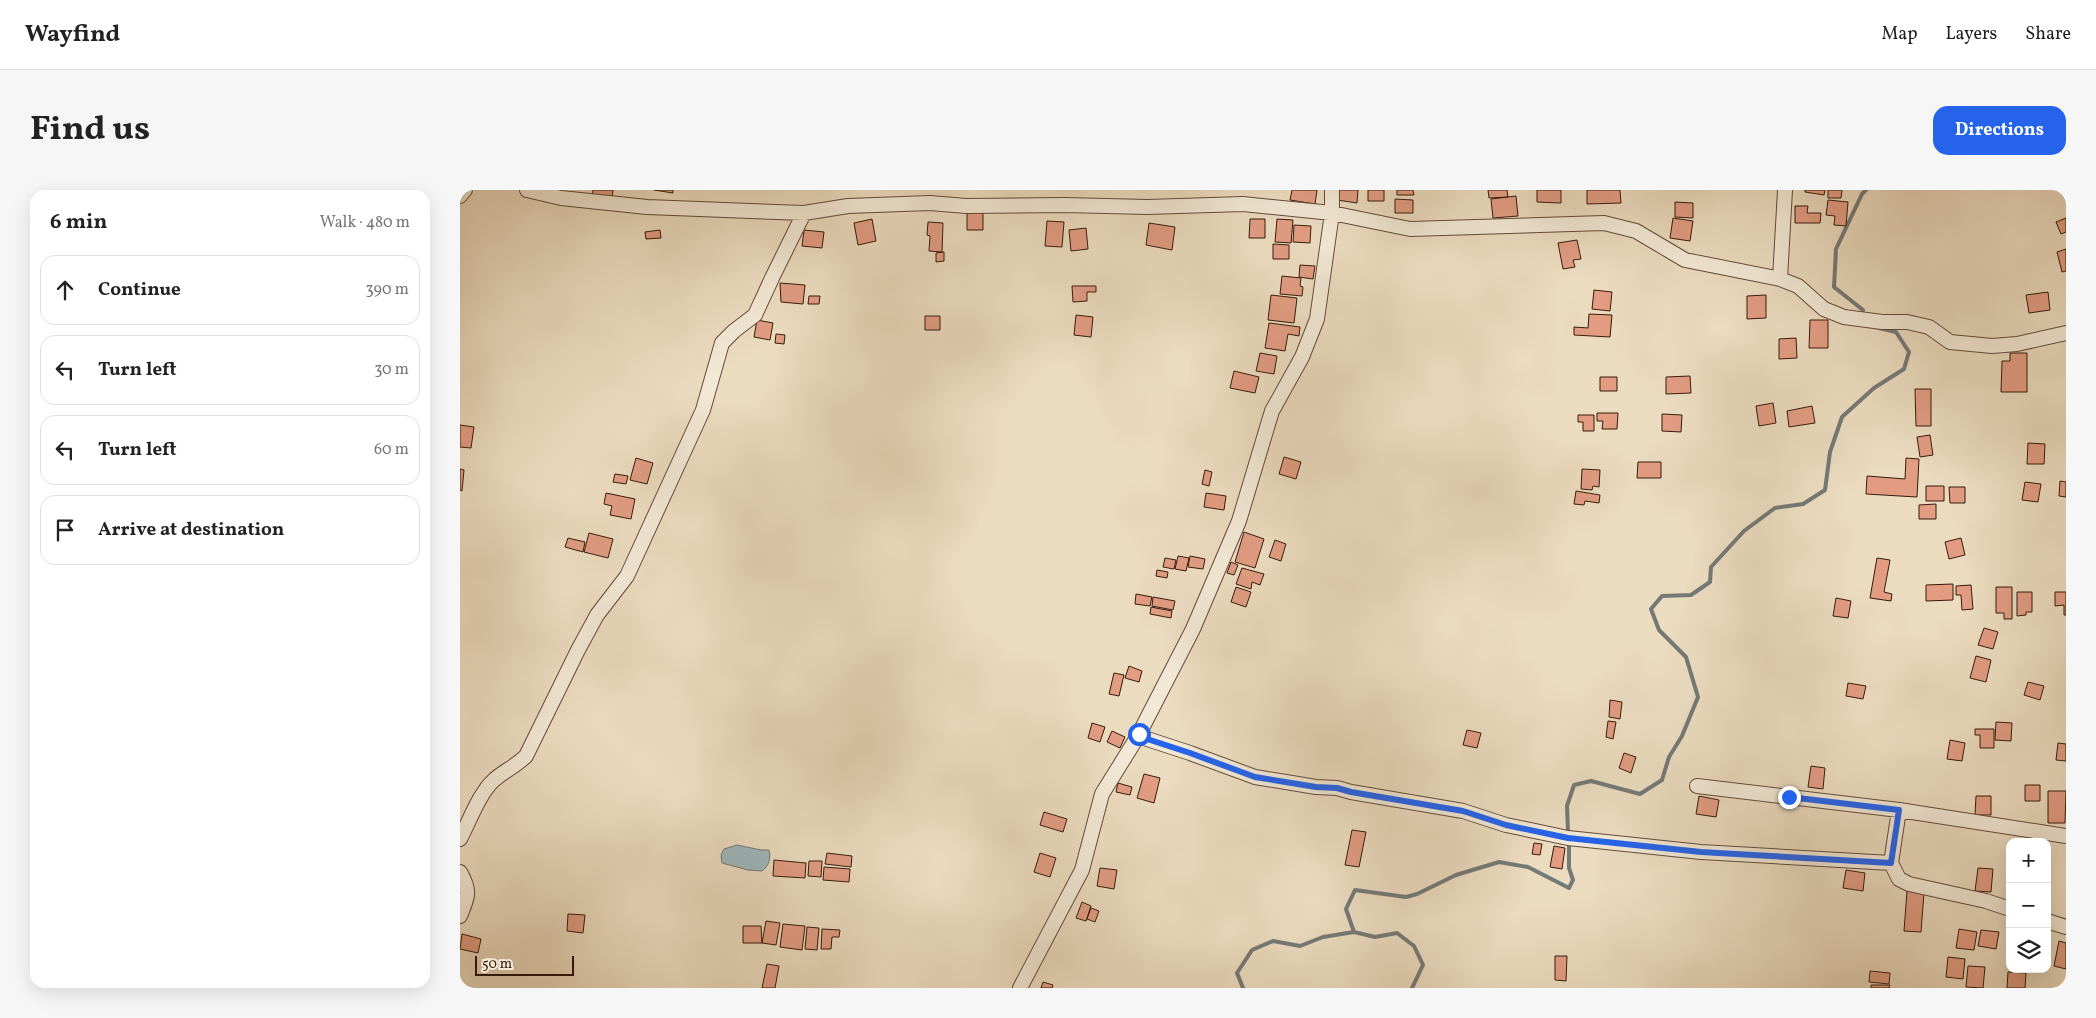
<!DOCTYPE html>
<meta charset="utf-8">
<style>
:root{--surface:#fff;--page:#f6f6f6;--text:#222;--muted:#767676;--line:#e0e0e0;--accent:#2563eb}
body{margin:0;font-family:Vollkorn,serif;background:var(--page);color:var(--text)}
.controls{position:absolute;right:15px;bottom:15px;display:grid;overflow:hidden;border-radius:10px;box-shadow:0 5px 20px #0002}
.controls button{width:45px;height:45px;display:grid;place-items:center;padding:0;border:0;border-bottom:1px solid var(--line);background:var(--surface);color:var(--text);font:25px sans-serif}
.scale{position:absolute;left:15px;bottom:12px;width:99px;box-sizing:border-box;padding-left:5px;border:2px solid #361b0b;border-top:0;font-size:14px;line-height:18px;white-space:nowrap;color:#361b0b;-webkit-text-stroke:4px #f2e8d5;paint-order:stroke}
.stop{position:absolute;width:15px;height:15px;margin:-11px;border:4px solid #2563eb;border-radius:50%;background:#fff}
.stop.end{background:#2563eb;border-color:#fff;box-shadow:0 1px 5px #0008}
.list{margin:0;padding:0;list-style:none}
h2{display:flex;justify-content:space-between;align-items:center;height:65px;margin:0;padding:0 20px;font-size:21px}
h2 small{font-size:16px;font-weight:400;color:var(--muted)}
.list li{display:grid;grid-template-columns:32px 1fr auto;gap:15px;align-items:center;box-sizing:border-box;height:70px;margin:0 10px 10px;padding:0 10px;border:1px solid var(--line);border-radius:15px}
.list b{display:block;font-size:19px;white-space:nowrap}
.list em{font-size:16px;font-style:normal;color:var(--muted)}
.icon{flex:none;width:28px;height:28px;fill:none;stroke:currentColor;stroke-width:2;stroke-linecap:round;stroke-linejoin:round}
.map{position:relative;flex:none;width:1606px;height:798px;overflow:hidden;border-radius:15px}
header{display:flex;align-items:center;gap:30px;box-sizing:border-box;height:70px;padding:0 25px;background:var(--surface);border-bottom:1px solid var(--line)}
header strong{font-size:24px}
nav{display:flex;gap:28px;margin-inline-start:auto;font-size:18px}
.intro{display:flex;align-items:center;justify-content:space-between;box-sizing:border-box;height:120px;padding:0 30px}
h1{margin:0;font-size:35px}
.button{padding:12px 22px;border-radius:15px;background:var(--accent);color:#fff;font-size:18px;font-weight:700}
main{display:flex;gap:30px;padding:0 30px}
aside{flex:1;background:var(--surface);border-radius:15px;box-shadow:0 5px 20px #0002}
.map>svg:first-child{display:block}
.water{fill:#9eb8bd;stroke:#747976}
.lines{fill:none;stroke-linecap:round;stroke-linejoin:round}
.stream{stroke:#747976;stroke-width:4}
.building{fill:#e19c82;stroke:#361b0b}
.minor-casing{stroke:#634b38;stroke-width:16}
.minor{stroke:#f2e8d5;stroke-width:14}
.route{stroke:#2563eb;stroke-width:6}
</style>
<header>
<strong>Wayfind</strong>
<nav><a>Map</a><a>Layers</a><a>Share</a></nav>
</header>
<div class="intro"><h1>Find us</h1><a class="button">Directions</a></div>
<main>
<aside>
<h2>6 min<small>Walk · 480 m</small></h2>
<ul class="list">
<li><svg class="icon" aria-label="ahead" viewBox="0 0 24 24"><path d="M12 20V5M6 11l6-6 6 6"/></svg><div><b>Continue</b></div><em>390 m</em></li>
<li><svg class="icon" aria-label="left" viewBox="0 0 24 24"><path d="M17 20v-9H6M10 6l-5 5 5 5"/></svg><div><b>Turn left</b></div><em>30 m</em></li>
<li><svg class="icon" aria-label="left" viewBox="0 0 24 24"><path d="M17 20v-9H6M10 6l-5 5 5 5"/></svg><div><b>Turn left</b></div><em>60 m</em></li>
<li><svg class="icon" aria-label="arrive" viewBox="0 0 24 24"><path d="M6 21V4h12l-3 4 3 4H6"/></svg><div><b>Arrive at destination</b></div></li>
</ul>
</aside>
<div class="map">
<svg width="1606" height="798" viewBox="0 0 1606 798">
<rect width="100%" height="100%" fill="#ebdbbf"/>
<filter id="stains"><feTurbulence type="fractalNoise" baseFrequency=".004" numOctaves="4"/><feColorMatrix values="0 0 0 0 .2 0 0 0 0 .09 0 0 0 0 .02 0 0 0 .5 -.17"/></filter>
<radialGradient id="worn" r=".72"><stop offset=".6" stop-color="#630" stop-opacity="0"/><stop offset="1" stop-color="#630" stop-opacity=".3"/></radialGradient>
<path class="water" d="M277,655l24,5h8c2,8 0,16 -7,21l-14,-1 -26,-7 -1,-8 3,-6z"/>
<g class="lines">
<path class="stream" d="M1403,120l-29,-23 2,-38 26,-55 4,-4
M1108,641l-1,-25 7,-21 17,-4 49,13 22,-14 7,-23 13,-21 16,-39 -12,-40 -27,-27 -8,-21 11,-13 29,-1 19,-13 1,-15 33,-36 31,-23 28,-4 22,-14 5,-38 12,-35 32,-29 30,-19 5,-17 -13,-20 -17,-4
M783,798l-6,-15 15,-23 21,-9 27,5 23,-9 31,-5
M952,798l11,-23 -9,-19 -17,-13 -22,4 -21,-5 -8,-23 9,-19 51,7 11,-3 39,-19 43,-13 29,5 41,21 4,-8 -4,-12v-22"/>
</g>
<path class="building" d="M133,0h20l-1,10 -20,-2z
M194,0h19v3z
M832,0h25l-2,14 -25,-4z
M879,0h19l-1,13 -20,-3z
M908,0h16v11h-16z
M937,0h16l1,5h-17z
M1028,0h19l1,7 -19,1z
M1077,0h24v13l-24,-1z
M1127,0h33l1,13 -34,1z
M1345,0h20l-1,5 -19,-3z
M1368,0h14l-1,8h-13z
M1056,6l2,20 -25,2 -2,-19z
M935,9l18,1v13h-18z
M1368,10l20,2 -2,24 -12,-1 1,-9 -9,-1z
M1215,12l18,1v15l-18,-1z
M1335,16h13l-1,7h14l-1,10h-25z
M507,20h16v20h-16z
M1213,28l20,3 -3,20 -20,-3z
M1606,28v14l-5,2 -5,-12z
M412,29l4,22 -18,4 -4,-22z
M790,29h15v19h-16z
M817,29l16,1 -2,23 -16,-1z
M587,31l17,1 -2,25 -17,-1z
M468,32l15,1 -1,29 -13,-1 1,-15 -3,-1z
M689,33l26,4 -3,23 -26,-5z
M834,35l17,1 -1,17 -17,-1z
M626,38l2,21 -17,2 -2,-21z
M200,40l1,8 -15,1 -1,-7z
M344,40l20,2 -2,16 -20,-2z
M1117,50l4,19 -8,1 2,7 -12,2 -5,-26z
M813,54l16,1v14h-16z
M1606,59v22l-4,1 -5,-20z
M484,62v9l-8,1v-9z
M840,75l15,1 -2,13 -14,-2z
M822,86l19,2 -1,8 3,1 -1,9 -22,-2z
M320,93l25,2 -2,19 -22,-2z
M612,96h24v6h-9v9l-14,1z
M1134,100l18,2 -2,19 -18,-2z
M1588,102l2,18 -21,3 -3,-18z
M811,105l26,3 -3,25 -26,-3z
M1306,105v23l-19,1v-23z
M349,106h11l-1,8h-11z
M1129,124l23,1 -2,22 -36,-2v-8l14,1z
M616,125l17,2 -2,20 -17,-2z
M465,126h15v14h-15z
M297,130l16,3 -3,17 -16,-3z
M1350,130h18v28h-19z
M809,133l31,4 -1,9 -11,-2 -3,17 -20,-3z
M316,144l9,1 -1,9 -9,-1z
M1336,148l1,20 -18,1v-20z
M800,163l17,3 -3,18 -18,-3z
M1550,163h17v39h-26l1,-31h8z
M774,181l25,6 -4,16 -25,-5z
M1230,186l1,17 -25,1v-17z
M1140,187h17v14h-17z
M1455,199h16v37h-15z
M1313,213l3,20 -17,3 -3,-20z
M1352,216l3,17 -26,4 -2,-16z
M1137,223h21l-1,16h-15l1,-8h-6z
M1202,224l20,1 -1,17 -19,-1z
M1118,225h16v16h-11v-9h-5z
M0,235l14,2 -3,21 -11,-1z
M1470,245l3,20 -13,2 -3,-20z
M1568,253l17,1 -1,20h-17z
M824,267l17,5 -5,17 -17,-5z
M176,268l17,5 -6,21 -17,-4z
M1446,268l13,1 -2,38 -51,-3 1,-18 38,3z
M1178,272h23v16h-24z
M0,279l4,1 -2,21 -2,-1z
M1122,279l18,1 -1,17 -6,-1 -1,4 -11,-1z
M745,280l7,2 -3,14 -7,-2z
M155,284l13,2 -2,8 -13,-2z
M1600,291l6,1v15l-7,-1z
M1565,292l16,2 -3,18 -16,-2z
M1466,296h18v15h-18z
M1489,297h16v16h-15z
M1116,301l24,4 -1,8 -14,-2 -1,4 -10,-1z
M146,303l29,6 -4,20 -21,-4 2,-9 -8,-2z
M746,303l20,3 -2,14 -20,-3z
M1476,314v15h-17v-14z
M784,342l20,7 -9,29 -20,-6z
M129,343l24,6 -5,19 -24,-6z
M108,348l17,4 -2,10 -18,-5z
M1501,348l4,17 -16,4 -4,-17z
M815,350l11,4 -5,17 -12,-4z
M718,366l11,2 -3,13 -11,-2z
M730,366l15,3 -2,10 -15,-2z
M705,368l11,2 -2,9 -11,-2z
M1417,368l13,2 -6,32 8,2 -1,7 -21,-3z
M771,372l7,3 -4,10 -7,-2z
M782,378l22,6 -4,11 -8,-3 -1,7 -15,-5z
M697,380l11,2 -1,6 -11,-2z
M1493,394v16l-27,1v-16z
M1511,395l2,24 -11,1 -1,-15h-5v-9z
M776,397l15,5 -5,15 -15,-5z
M1536,397h16v32h-8v-6h-8z
M1557,402h15v20h-6v3l-9,1z
M1595,402h11v23h-2v-10l-9,1z
M676,404l16,3 -2,9 -15,-2z
M693,407l22,4 -2,9 -21,-4z
M1376,408l15,3 -3,17 -15,-2z
M691,417l21,4 -1,7 -21,-4z
M1524,438l14,4 -5,17 -15,-4z
M1516,466l15,4 -5,22 -16,-4z
M669,476l13,5 -3,11 -14,-4z
M654,483l10,2 -5,21 -10,-2z
M1568,492l16,4 -4,14 -16,-5z
M1388,493l18,3 -3,13 -17,-3z
M1150,510l12,2 -2,17 -11,-2z
M1148,531l8,1 -3,17 -7,-2z
M1536,532l16,1 -1,18 -16,-1z
M632,533l13,4 -5,15 -12,-4z
M1515,539h19v19h-14v-13h-5z
M1007,540l14,3 -4,15 -14,-3z
M652,541l13,6 -5,11 -13,-6z
M1490,550l15,3 -3,18 -15,-2z
M1598,553l8,1v17l-10,-1z
M1164,563l12,4 -5,16 -12,-5z
M1351,576l14,2 -2,21 -15,-2z
M684,584l16,4 -6,25 -17,-5z
M658,593l14,4 -2,8 -14,-3z
M1565,595h15v16h-15z
M1588,601h18l-1,32h-17z
M1239,606l20,4 -3,17 -20,-3z
M1516,606h15v19h-16z
M584,622l23,7 -4,13 -23,-7z
M892,640l14,2 -7,35 -14,-2z
M1074,653l8,1 -2,11 -8,-1z
M1094,656l11,2 -3,21 -12,-2z
M367,663l25,3 -1,11 -26,-3z
M580,663l16,5 -6,19 -16,-5z
M314,670l32,3 -1,15 -32,-2z
M349,671h13l-1,16 -13,-1z
M364,677l26,2 -1,13 -26,-2z
M640,678l17,2 -3,19 -17,-3z
M1518,678l15,1 -2,23 -16,-1z
M1386,680l19,3 -2,18 -20,-3z
M1447,701l17,2 -3,39 -17,-1z
M622,712l9,4 -5,15 -10,-3z
M631,718l8,3 -4,11 -8,-3z
M108,724l17,1 -2,18 -16,-2z
M306,731l14,2 -4,22 -14,-2z
M323,734l22,2 -3,24 -22,-3z
M283,736h18l1,17h-19z
M347,737l12,1 -2,22 -12,-1z
M362,739l18,1 -1,7h-7l-1,12h-10z
M1499,739l18,3 -3,18 -18,-2z
M1521,740l18,2 -3,17 -18,-3z
M2,744l19,5 -3,14 -18,-4z
M1599,751l7,2v26l-12,-3z
M1095,766h12l-1,25 -11,-1z
M1488,767l17,2 -2,20 -17,-2z
M307,774l12,2 -4,22h-13z
M1508,776l17,1 -2,21 -17,-1z
M1410,781l20,2 -1,11 -20,-2z
M1548,782l18,1 -1,15h-18z
M583,792l10,3 -1,3h-11z
M1411,795h19l-1,3h-18z"/>
<g class="lines">
<g class="minor-casing">
<path id="minor" d="M67,0l34,8 86,9 157,6 44,-7 82,-3 36,3 99,-1 82,2 96,-3 89,9 78,16 194,-6 32,8 49,29 95,19 18,7 26,23 20,8 38,5h25l22,5 21,15 42,4 25,-2 49,-11
M0,6l5,-6
M1320,89l5,-89
M678,546l52,17 65,24 61,10 21,1 14,4 112,19 43,14 62,13 133,14 190,11
M1237,596l202,24 167,26
M1439,620l-8,53 8,16 10,5 77,17 24,8
M0,649c9,-17 20,-47 34,-59 10,-9 22,-14 32,-24l52,-106 19,-35 30,-39 76,-166 19,-67 12,-12 21,-16 17,-37 32,-65
M0,682c11,19 8,25 0,44
M1587,731l19,6
M560,798l62,-118 20,-76 36,-58 55,-107 46,-108 33,-110 30,-54 15,-38 15,-106v-23"/>
</g>
<use href="#minor" class="minor"/>
</g>
<g class="lines">
<path class="route" d="M679,544l-1,2 52,17 65,24 61,10 21,1 14,4 112,19 43,14 62,13 133,14 190,11 8,-53 -110,-13"/>
</g>
<rect width="100%" height="100%" filter="url(#stains)"/>
<rect width="100%" height="100%" fill="url(#worn)"/>
</svg>
<div class="controls">
<button>+</button>
<button>−</button>
<button><svg class="icon" aria-label="layers" viewBox="0 0 24 24"><path d="M12 4l9 5-9 5-9-5zM3 14l9 5 9-5"/></svg></button>
</div>
<div class="scale">50 m</div>
<div class="stop" style="left:679px;top:544px"></div>
<div class="stop end" style="left:1329px;top:607px"></div>
</div>
</main>
